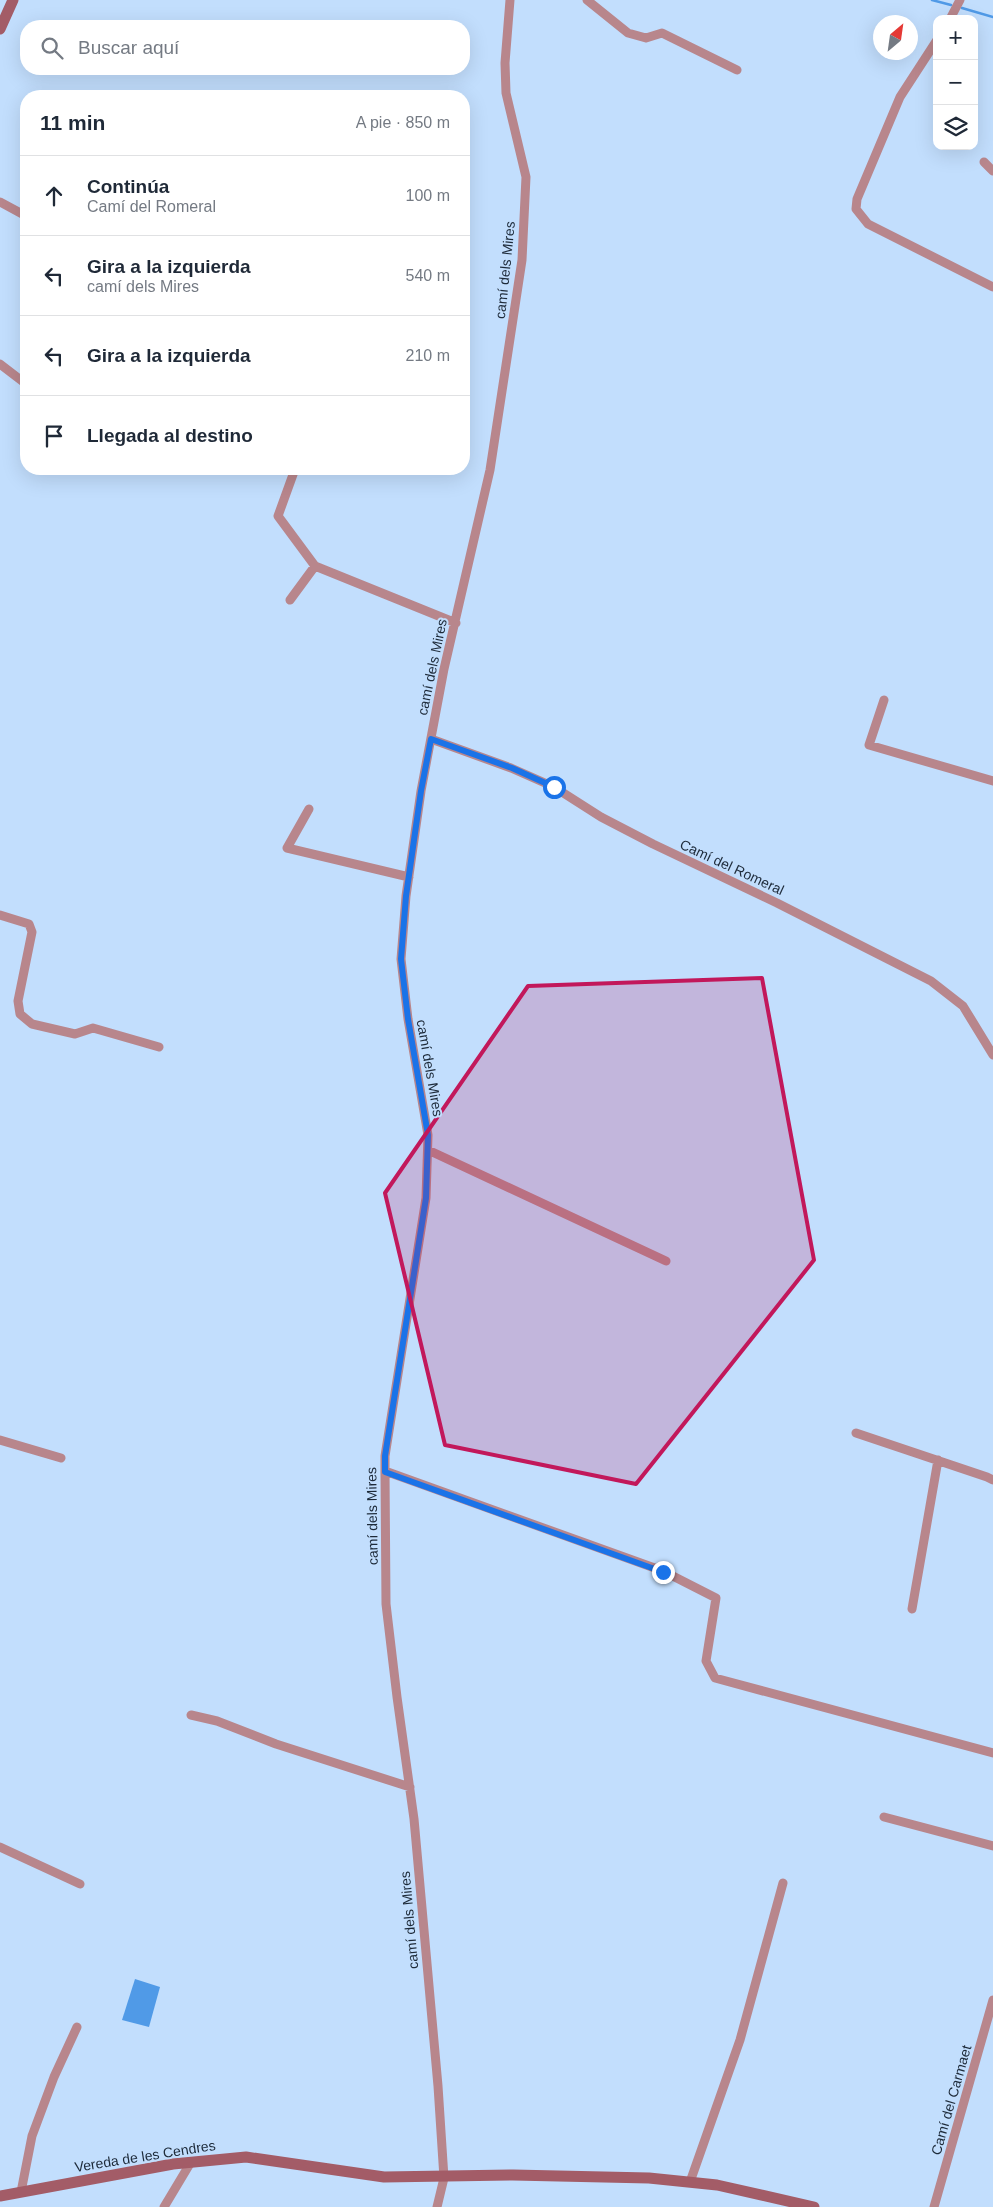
<!DOCTYPE html>
<html lang="es">
<meta charset="utf-8">
<style>
:root{--surface:#fff;--page:#f2f2f3;--text:#1f2937;--muted:#747a83;--line:#e0e1e3}
body{margin:0;font-family:Helvetica,sans-serif;background:var(--page);color:var(--text)}
.controls{position:absolute;right:15px;top:15px;display:grid;overflow:hidden;border-radius:10px;box-shadow:0 5px 20px #0002}
.controls button{width:45px;height:45px;display:grid;place-items:center;padding:0;border:0;border-bottom:1px solid var(--line);background:var(--surface);color:var(--text);font:25px sans-serif}
.compass{position:absolute;left:873px;top:15px;width:45px;height:45px;border-radius:50%;background:var(--surface);box-shadow:0 5px 20px #0002;rotate:29deg}
.stop{position:absolute;width:15px;height:15px;margin:-11px;border:4px solid #1a73e8;border-radius:50%;background:#fff}
.stop.end{background:#1a73e8;border-color:#fff;box-shadow:0 1px 5px #0008}
.list{margin:0;padding:0;list-style:none}
h2{display:flex;justify-content:space-between;align-items:center;height:65px;margin:0;padding:0 20px;font-size:21px}
h2 small{font-size:16px;font-weight:400;color:var(--muted)}
.list li{display:grid;grid-template-columns:32px 1fr auto;gap:15px;align-items:center;box-sizing:border-box;height:80px;padding:0 20px;border-top:1px solid var(--line)}
.list b{display:block;font-size:19px;white-space:nowrap}
.list p{margin:0;font-size:16px;white-space:nowrap;color:var(--muted)}
.list em{font-size:16px;font-style:normal;color:var(--muted)}
.icon{flex:none;width:28px;height:28px;fill:none;stroke:currentColor;stroke-width:2;stroke-linecap:round;stroke-linejoin:round}
.map{position:relative;flex:none;width:993px;height:2207px;overflow:hidden}
.search{position:absolute;background:var(--surface);box-shadow:0 5px 20px #0002;left:20px;top:20px;width:450px;height:55px;display:flex;align-items:center;gap:12px;box-sizing:border-box;padding:0 18px;border-radius:20px;color:var(--muted);font-size:19px}
.panel{position:absolute;background:var(--surface);box-shadow:0 5px 20px #0002;left:20px;top:90px;width:450px;height:385px;border-radius:20px}
.map>svg:first-child{display:block}
.water{fill:#509ae7}
.lines{fill:none;stroke-linecap:round;stroke-linejoin:round}
.stream{stroke:#509ae7;stroke-width:2.5}
.minor{stroke:#b8868c;stroke-width:9}
.secondary{stroke:#a35c67;stroke-width:11}
.route{stroke:#1a73e8;stroke-width:6}
.marked{fill:#c2185b;fill-opacity:0.2;stroke:#c2185b;stroke-width:4;stroke-linejoin:round}
.labels{text-anchor:middle;stroke-width:4;stroke-linejoin:round;paint-order:stroke}
.street-label{font-size:14px;fill:#1d2a39;stroke:#c2defd}
</style>
<div class="map">
<svg width="993" height="2207" viewBox="0 0 993 2207">
<rect width="100%" height="100%" fill="#c2defd"/>
<path class="water" d="M135,1979l25,8 -11,40 -27,-7z"/>
<g class="lines">
<path class="stream" d="M932,0l19,5
M962,8l31,9"/>
<path class="minor" d="M587,0l41,33 18,5 16,-5 75,37
M950,19l10,-19
M937,40l-37,57 -43,102 -1,10 12,15 125,63
M984,162l9,9
M0,202l26,14
M0,364l26,20
M295,469l-17,47 37,50 141,57
M290,600l25,-34
M884,700l-15,45 124,36
M431,739l80,29 43,19 47,30 52,27 124,59 154,78 32,25 30,49
M309,809l-22,39 122,29
M0,915l29,9 3,8 -14,69 2,13 12,10 43,10 18,-6 66,19
M428,1150l238,111
M856,1433l131,44 6,3
M0,1440l61,18
M385,1471l278,100 53,27 -10,63 9,17 278,75
M912,1609l26,-149
M191,1715l26,6 59,23 134,43
M884,1817l109,29
M0,1847l80,37
M690,2182l50,-142 43,-157
M21,2192l11,-56 22,-59 23,-50
M164,2207l27,-45
M437,2207l7,-29 -6,-92 -24,-267 -17,-122 -11,-93 -1,-133v-15l41,-258 2,-63 -20,-116 -7,-60 5,-63 15,-105 23,-122 46,-199 32,-210 4,-83 -20,-84 -1,-30 5,-63
M934,2207l59,-207"/>
<path class="secondary" d="M0,29l13,-29
M0,2196l173,-32 73,-7 138,20 129,-2 136,3 68,7 97,22"/>
</g>
<g class="lines">
<path class="route" d="M554,787l-42,-19 -81,-29 -10,52 -15,105 -5,63 7,60 20,116 -2,63 -41,258v16l278,100"/>
</g>
<path class="marked" d="M762,978l52,282 -178,224 -191,-39 -60,-252 143,-207z"/>
<g class="labels">
<g class="street-label">
<text transform="translate(505 270) rotate(-84)" y="5">camí dels Mires</text>
<text transform="translate(432 667) rotate(-78)" y="5">camí dels Mires</text>
<text transform="translate(732 867) rotate(25)" y="5">Camí del Romeral</text>
<text transform="translate(430 1068) rotate(80)" y="5">camí dels Mires</text>
<text transform="translate(372 1516) rotate(-91)" y="5">camí dels Mires</text>
<text transform="translate(409 1920) rotate(-95)" y="5">camí dels Mires</text>
<text transform="translate(951 2100) rotate(-74)" y="5">Camí del Carmaet</text>
<text transform="translate(145 2156) rotate(-9)" y="5">Vereda de les Cendres</text>
</g>
</g>
</svg>
<div class="controls">
<button>+</button>
<button>−</button>
<button><svg class="icon" aria-label="layers" viewBox="0 0 24 24"><path d="M12 4l9 5-9 5-9-5zM3 14l9 5 9-5"/></svg></button>
</div>
<svg class="compass" viewBox="-18 -18 36 36"><path d="M0-13l5 13h-10z" fill="#e53935"/><path d="M0 13l5-13h-10z" fill="#747a83"/></svg>
<div class="stop" style="left:554px;top:787px"></div>
<div class="stop end" style="left:663px;top:1572px"></div>
<div class="search"><svg class="icon" aria-label="search" viewBox="0 0 24 24"><circle cx="10" cy="10" r="6"/><path d="M15 15l6 6"/></svg>Buscar aquí</div>
<section class="panel">
<h2>11 min<small>A pie · 850 m</small></h2>
<ul class="list">
<li><svg class="icon" aria-label="ahead" viewBox="0 0 24 24"><path d="M12 20V5M6 11l6-6 6 6"/></svg><div><b>Continúa</b><p>Camí del Romeral</p></div><em>100 m</em></li>
<li><svg class="icon" aria-label="left" viewBox="0 0 24 24"><path d="M17 20v-9H6M10 6l-5 5 5 5"/></svg><div><b>Gira a la izquierda</b><p>camí dels Mires</p></div><em>540 m</em></li>
<li><svg class="icon" aria-label="left" viewBox="0 0 24 24"><path d="M17 20v-9H6M10 6l-5 5 5 5"/></svg><div><b>Gira a la izquierda</b></div><em>210 m</em></li>
<li><svg class="icon" aria-label="arrive" viewBox="0 0 24 24"><path d="M6 21V4h12l-3 4 3 4H6"/></svg><div><b>Llegada al destino</b></div></li>
</ul>
</section>
</div>
